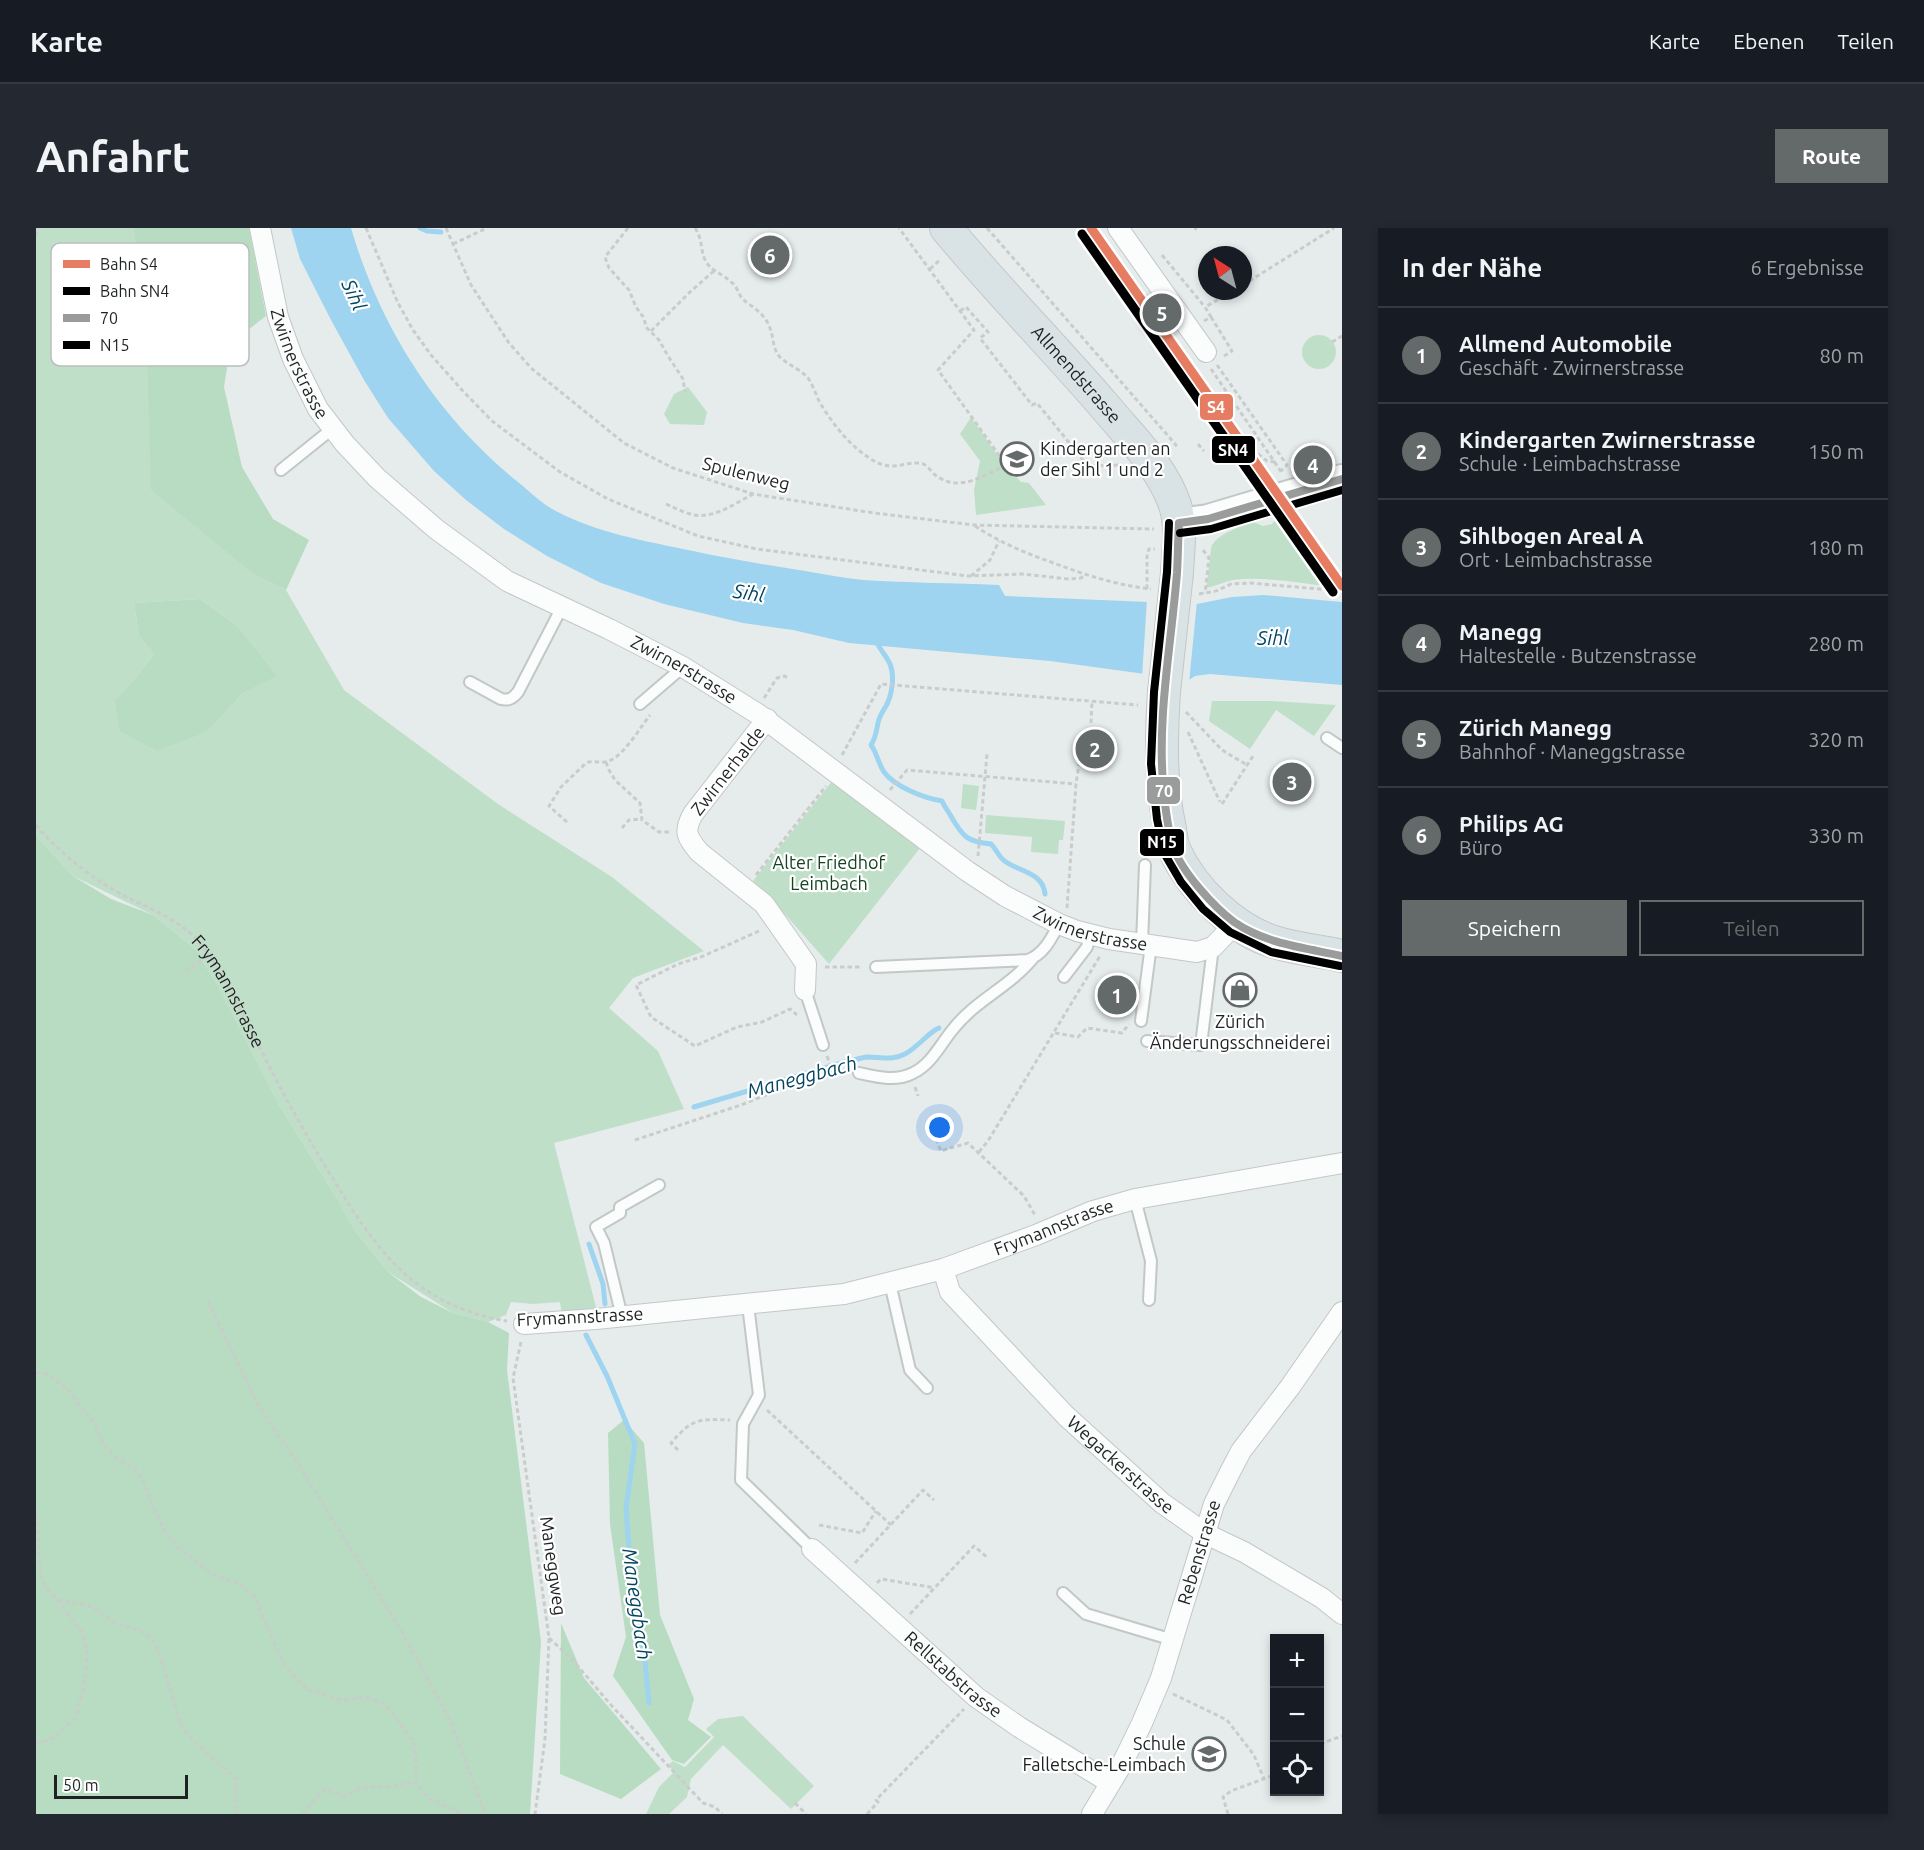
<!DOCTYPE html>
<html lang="de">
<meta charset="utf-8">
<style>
:root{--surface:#171b24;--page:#242831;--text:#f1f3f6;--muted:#9ea1a6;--line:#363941;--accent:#646969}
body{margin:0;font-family:Ubuntu,sans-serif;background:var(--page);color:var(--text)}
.controls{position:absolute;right:18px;bottom:18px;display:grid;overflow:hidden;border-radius:0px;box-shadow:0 3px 9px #0003}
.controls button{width:54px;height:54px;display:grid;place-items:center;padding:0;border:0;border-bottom:2px solid var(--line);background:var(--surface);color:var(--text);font:30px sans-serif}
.compass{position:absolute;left:1162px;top:18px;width:54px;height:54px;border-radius:50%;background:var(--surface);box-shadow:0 3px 9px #0003;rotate:324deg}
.scale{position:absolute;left:18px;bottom:15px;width:134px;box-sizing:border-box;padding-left:6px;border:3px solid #1e2222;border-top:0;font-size:16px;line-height:21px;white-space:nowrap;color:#1e2222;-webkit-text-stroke:4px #fff;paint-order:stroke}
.you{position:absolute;left:904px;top:900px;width:21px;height:21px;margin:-15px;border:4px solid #fff;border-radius:50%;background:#1a73e8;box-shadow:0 0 0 9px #1a73e833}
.badge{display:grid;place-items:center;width:39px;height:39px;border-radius:50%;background:var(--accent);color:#fff;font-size:20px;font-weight:700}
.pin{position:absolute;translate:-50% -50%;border:3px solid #fff;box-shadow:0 2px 6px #0006}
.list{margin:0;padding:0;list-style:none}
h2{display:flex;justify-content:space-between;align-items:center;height:78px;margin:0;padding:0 24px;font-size:26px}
h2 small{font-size:20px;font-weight:400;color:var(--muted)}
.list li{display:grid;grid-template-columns:39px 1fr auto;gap:18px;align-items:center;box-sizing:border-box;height:96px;padding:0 24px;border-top:2px solid var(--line)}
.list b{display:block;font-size:22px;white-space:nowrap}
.list p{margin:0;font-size:20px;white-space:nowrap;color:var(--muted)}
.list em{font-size:20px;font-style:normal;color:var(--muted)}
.actions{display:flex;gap:12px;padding:18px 24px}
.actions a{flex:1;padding:14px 0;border:2px solid var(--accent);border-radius:0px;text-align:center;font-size:21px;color:var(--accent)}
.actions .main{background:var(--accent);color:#fff}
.icon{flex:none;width:33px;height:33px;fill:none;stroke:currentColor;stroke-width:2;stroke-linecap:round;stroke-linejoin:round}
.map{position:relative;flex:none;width:1306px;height:1586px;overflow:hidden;border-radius:0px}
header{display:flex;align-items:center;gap:36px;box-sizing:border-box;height:84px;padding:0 30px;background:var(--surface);border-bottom:2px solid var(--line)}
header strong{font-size:28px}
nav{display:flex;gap:33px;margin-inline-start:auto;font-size:21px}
.intro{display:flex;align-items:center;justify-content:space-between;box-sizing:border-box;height:144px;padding:0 36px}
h1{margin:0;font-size:42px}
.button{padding:15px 27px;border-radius:0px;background:var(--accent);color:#fff;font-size:21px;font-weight:700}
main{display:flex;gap:36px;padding:0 36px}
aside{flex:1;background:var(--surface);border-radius:0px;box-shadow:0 3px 9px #0003}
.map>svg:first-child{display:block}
.green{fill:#c0dfc8;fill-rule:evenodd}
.forest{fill:#b7dcc1}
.water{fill:#9ed4f0}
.pier{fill:#e6ecec}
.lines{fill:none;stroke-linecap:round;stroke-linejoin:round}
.stream{stroke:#9ed4f0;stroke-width:5}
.service-casing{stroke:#c2c7c7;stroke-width:14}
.minor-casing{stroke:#c2c7c7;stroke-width:22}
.secondary-casing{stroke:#c2c7c7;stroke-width:32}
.primary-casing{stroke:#c5c7c7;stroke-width:34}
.path{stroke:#cacccc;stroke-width:3;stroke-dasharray:4.5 3;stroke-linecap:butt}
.service{stroke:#fbfcfc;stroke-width:10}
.minor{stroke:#fbfcfc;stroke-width:20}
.secondary{stroke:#fbfcfc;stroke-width:28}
.primary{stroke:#d9e2e4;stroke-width:32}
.primary-bridge-casing{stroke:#c5c7c7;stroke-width:34;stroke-linecap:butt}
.primary-bridge{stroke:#d9e2e4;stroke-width:32}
.bus-1-casing{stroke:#fff;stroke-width:12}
.bus-2-casing{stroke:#fff;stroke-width:12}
.bus-1{stroke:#9a9c9c;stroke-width:8}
.bus-2{stroke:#000;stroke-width:8}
.rail-1-casing{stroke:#fff;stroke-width:14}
.rail-2-casing{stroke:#fff;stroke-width:14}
.rail-1{stroke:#e67d63;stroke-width:9}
.rail-2{stroke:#000;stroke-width:9}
.labels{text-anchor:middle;stroke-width:4.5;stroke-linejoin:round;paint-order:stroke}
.street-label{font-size:18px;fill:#1e2222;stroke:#fff}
.poi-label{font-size:18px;fill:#1e2222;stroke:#fff;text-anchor:start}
.park-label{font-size:18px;fill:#154222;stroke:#fff}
.water-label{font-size:20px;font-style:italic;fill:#044560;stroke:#fff}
.key{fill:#fff;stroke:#bcbdbd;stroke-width:1.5}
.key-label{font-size:16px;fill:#1e2222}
.line-badge{stroke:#fff;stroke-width:2}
.badge-label{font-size:16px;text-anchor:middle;font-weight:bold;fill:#fff}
</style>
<header>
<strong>Karte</strong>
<nav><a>Karte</a><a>Ebenen</a><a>Teilen</a></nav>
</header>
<div class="intro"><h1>Anfahrt</h1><a class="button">Route</a></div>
<main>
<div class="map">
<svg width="1306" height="1586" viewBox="0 0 1306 1586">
<rect width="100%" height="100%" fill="#e6ecec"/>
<path class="green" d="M0,0h97l12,62 110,285 31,15 58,100 154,114 114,73 92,74 -71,27 -24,30 49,43 26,58 -130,34 43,168 -35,5 -2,-14 -27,2 -22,-2 -5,13 -18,7 -35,-9 -65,-41 -33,-41 -16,-29 -60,-97 -61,-119 -22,-36 -43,-35 -80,-39 -37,-40zM164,371l36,26 8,67 -36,39 -93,-31 20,-21 19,-25 -15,-18 -5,-33z
M1266 124a17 17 0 1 1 34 0a17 17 0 1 1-34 0Z
M652,159l19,25 -3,13 -34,-1 -6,-10 10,-20z
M935,189l32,46 18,19 8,1 17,22 -70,10 -2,-25 6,-29 -20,-27z
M1244,286l44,63 -2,2 5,7c-31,-3 -63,-10 -94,-6 -9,2 -17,6 -27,8 2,-7 4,-39 6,-43 8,-12 25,-17 38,-22l3,-1 10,4 9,-2z
M1176,473h60l64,4 -22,31 -38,-26 -26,39 -41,-28z
M797,552l87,68 -91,116 -61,-69 -15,-14z
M927,556l16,2 -3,24 -15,-2z
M950,587l79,6 -2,19h-4l-1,14 -27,-2 1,-15 -47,-4z
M707,1488l71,70 -23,23 -68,-64 -32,34 -4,18 -18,17h-23l13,-27 15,-15 -6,-7 5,-4 12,6 29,-30 -8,-8 12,-10z"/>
<path class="forest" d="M97,0h116l17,88 -35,27 -7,44 18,80 31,52 36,21 -23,50 -31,-15 -104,-85 -6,-200z
M164,371l36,26 41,51 -33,16 -36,39 -51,20 -37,-20 -5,-31 20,-21 19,-25 -15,-18 -5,-33z
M0,608l37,40 38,23 42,16 43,35 22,36 61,119 60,97 16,29 33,41 33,25 32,16 35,9 21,11 -2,37 34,272 -11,172h-494z
M588,1192l20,23 16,172 34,84 -6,21 23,17 -27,27 -12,-4 -59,-84 13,-39 -16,-113 -2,-91z
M525,1395l23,55 77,91 -40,30 -61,-25z"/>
<path class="water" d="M255,0h60c29,99 86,189 167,254 11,9 23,21 36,28 43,23 91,31 139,41 37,8 74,14 112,20 19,3 39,7 58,9 45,3 91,3 136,5l6,11 192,8 35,-7 31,-2 79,7v83l-132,-11 -15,2 -6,4 -139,-19 -201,-18 -56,-13 -50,-7 -79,-19 -63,-21 -54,-27 -43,-27 -38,-29 -32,-29 -46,-53 -24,-38 -33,-60 -31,-61z"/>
<path class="pier" d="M1111,371l50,2 -8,82 -47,-5z"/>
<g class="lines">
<path class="stream" d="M384,0l7,3 14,1
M840,412c3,9 10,15 14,24 5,12 2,31 -4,42 -3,5 -7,11 -8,17 -2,9 -2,14 -7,22 6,8 7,18 13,27 11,15 40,26 58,29 3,7 7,11 10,17 11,19 16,24 39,26 6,6 8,14 15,18 15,10 37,11 39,32
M658,879l154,-46c6,-1 13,-3 19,-4 14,0 25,4 38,-3 12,-6 26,-24 34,-26
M553,1016l14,40 2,20
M550,1107l21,41 28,68 -9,64 6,80 11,54 6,61"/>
<g class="service-casing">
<path id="service" d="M245,242l51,-41
M434,454l31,17c8,2 12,-1 17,-7l44,-85
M604,476l43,-37
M1291,510l15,10
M1106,716l3,-79
M840,739l152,-7c16,-6 23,-21 31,-36
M1028,749l23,-30 3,-13
M769,762l18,55
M1105,793l10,-76
M1111,813l54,4 12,-98
M823,845c18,4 37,9 54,0 19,-9 28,-30 41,-45 22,-28 57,-42 80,-71
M1099,971l16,62 -2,39
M854,1055l20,87 17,18
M713,1085l10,82 -16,29 -2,56 71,69
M586,1089l-18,-74 -8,-16 24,-14v-6l39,-22
M1027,1365l23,21 87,26"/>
</g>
<g class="minor-casing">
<g id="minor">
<path id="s2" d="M224,0l18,89 15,42 25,50 27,35 32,34 59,51 71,52 102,48 74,38 75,47 209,157 38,25 54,28 18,7 32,8 88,13 16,-5 23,-24"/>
<path d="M1082,0l88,124"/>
<path d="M731,491l-74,95c-10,18 -6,23 6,38l65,52 42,60 -1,26"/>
<path id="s3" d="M907,1041l7,23 116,124 96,87 44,31 38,18 78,46 20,16"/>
<path id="s4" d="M488,1096l72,-5 248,-25 99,-25 93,-34 57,-24 42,-12 207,-36"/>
<path id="s5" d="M776,1321l164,148 43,30 90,55"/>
<path id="s6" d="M1056,1586l30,-50 20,-41 19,-45 53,-174 16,-32 11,-21 49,-64 52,-75"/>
</g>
</g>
<g class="secondary-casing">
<path id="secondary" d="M1143,295l29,-4 134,-40"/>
</g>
<g class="primary-casing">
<g id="primary">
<path id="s7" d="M910,0c51,62 108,119 161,181 25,30 55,58 68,96 7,22 3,46 2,68"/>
<path d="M1128,464c-3,47 -4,91 6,137 1,7 2,16 5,22 18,39 58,78 99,91 22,7 46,9 68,14"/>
</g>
</g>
<g class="path">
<path d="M330,0l32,75 15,27 18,25 31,35 30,31 68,51 48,27 90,37 59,13 211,27 54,-2 47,5 12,-1 4,-3"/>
<path d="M410,0l25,57 38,58 22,25 93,75 49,25 80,26 121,19 100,12 180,4"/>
<path d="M592,0l-23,29 4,11 20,22 7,17 8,11 2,9 13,13 9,16 15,23 2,13"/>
<path d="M659,0c8,11 5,23 11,34 7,10 17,12 25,20 5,3 7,10 10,15 6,7 15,11 21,18 14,15 8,30 17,41 7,8 21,13 29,22 5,7 8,17 12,25 15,24 31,45 56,59 17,9 28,0 44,1 8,1 11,10 18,14 23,15 47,-2 68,-12l-68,-95 36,-40 -75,-102"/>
<path d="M951,0l189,217 -4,3"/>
<path d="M1159,2l1,-2"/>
<path d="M0,8l1,-8"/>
<path d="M417,16l34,-16"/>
<path d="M1126,27l43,52"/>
<path d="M894,41l11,-10"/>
<path d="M1207,57l91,-57"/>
<path d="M924,83l6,-4 22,25 -8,6 52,67 5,-2 51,63 31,-1"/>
<path d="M1175,89l21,34 -8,5"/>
<path d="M1168,93l7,-4 -6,-10 28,-16"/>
<path d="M615,103l39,-39 24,-21"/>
<path d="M1296,114l10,-6"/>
<path d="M1181,137l70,100 -6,6"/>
<path d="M1175,141l71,104"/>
<path d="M1162,216l6,7"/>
<path d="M1222,226l9,7 8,1"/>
<path d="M630,276c9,4 19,9 28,11 22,3 40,-11 59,-21"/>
<path d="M939,298c24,16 50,27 76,36 34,13 65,23 100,27"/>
<path d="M1167,322l6,8 -4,35"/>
<path d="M935,348l19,-16 9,-19"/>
<path d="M1111,361v-35l2,-5h6"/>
<path d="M1163,366l17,-3 15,-7 19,-1 92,8"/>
<path d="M728,470l13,-20 8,-2 2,2"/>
<path d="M1150,484l36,38 25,15"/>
<path d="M1055,495l1,-22"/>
<path d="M1152,504l32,70"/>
<path d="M806,527l39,-71 257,21"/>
<path d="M570,534l3,8 6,10 25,23 2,17 17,12h10"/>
<path d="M854,562l17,-20 169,14"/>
<path d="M1186,576l31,-48"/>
<path d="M531,594l-18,-16 12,-19 25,-24c7,-3 15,1 23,-2 15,-6 31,-33 41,-46"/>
<path id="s1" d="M0,597c21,25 48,47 76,64 32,19 67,27 91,58 23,28 37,63 54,95 22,44 44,85 70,127 47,77 84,136 180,152"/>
<path d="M586,600l7,-8 12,-1"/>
<path d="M942,628l9,-102"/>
<path d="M720,647l70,-89"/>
<path d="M1031,680l9,-124 4,-27"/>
<path d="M723,703l-58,26 -23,7 -42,21 15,32 44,29 42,-19 25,-5 28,-13 7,6"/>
<path d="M789,739h37"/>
<path d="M150,744l23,-17"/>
<path d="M1019,805l23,4 9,-9 35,5 7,-9"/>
<path d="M791,828l6,18"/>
<path d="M879,859l3,9"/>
<path d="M897,904l8,19 27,-8 56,53 11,19"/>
<path d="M599,912l106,-35 65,-26 41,-6"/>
<path d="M943,924l9,-11 112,-185"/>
<path d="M172,1073l51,106 40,58 102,165 50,92 34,92"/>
<path d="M485,1114l-8,36 36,260 -4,101 -10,75"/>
<path d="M0,1145l13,1 20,17 26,33 9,22 16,14 15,9 10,15 6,19 13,27 15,18 35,27 24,8 16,13 29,67 25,27 34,10 23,-3 17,6 12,12 18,25 4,14v28l12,16 35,16"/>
<path d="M731,1182l124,115"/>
<path d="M642,1222l-7,-7c22,-25 27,-24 59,-23"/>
<path d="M0,1287c5,22 0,48 8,69 3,5 8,10 12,15"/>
<path d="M783,1297l43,8 14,-22"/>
<path d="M819,1335l68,-73 11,10"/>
<path d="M841,1355l4,-4 49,8 3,3"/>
<path d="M874,1386l64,-68 14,12"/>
<path d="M513,1410l21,19 41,48 92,98 12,4 7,7"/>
<path d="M1137,1466l54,26 27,35 10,24"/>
<path d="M0,1516l18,-6 22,-21 8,-31 3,-31 -4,-22 -27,-34 37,8 23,17 23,6 12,7 7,12 23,77 15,18 40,35 -1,29 3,6"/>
<path d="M1284,1516l22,-8"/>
<path d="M759,1575l11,11"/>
<path d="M267,1586l21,-25 21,7 18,-9h24l29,-5"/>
<path d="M831,1586l11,-12 -2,-2 88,-91"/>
<path d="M1192,1586l-5,-17 8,-6 43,-16"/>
</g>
<use href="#service" class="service"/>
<use href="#minor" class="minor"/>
<use href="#secondary" class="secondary"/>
<use href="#primary" class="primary"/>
<g class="primary-bridge-casing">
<path id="primary-bridge" d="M1128,464l13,-119"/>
</g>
<use href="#primary-bridge" class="primary-bridge"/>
<g class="bus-1-casing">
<path id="bus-1" d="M1143,295c-1,17 -1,33 -2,50 -6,74 -21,148 -13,222 2,18 4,37 10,54 9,24 40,58 60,73 32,22 71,26 108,34
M1143,295l29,-4 134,-40"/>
</g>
<g class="bus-2-casing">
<path id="bus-2" d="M1133,295l-2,49 -13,120 -3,72 6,55 7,34 17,29 22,27 27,23 41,20 69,14
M1144,305l31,-4 131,-39"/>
</g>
<use href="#bus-1" class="bus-1"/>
<use href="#bus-2" class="bus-2"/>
<g class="rail-1-casing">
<path id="rail-1" d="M1055,0l251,358"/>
</g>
<g class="rail-2-casing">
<path id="rail-2" d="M1046,6l251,358"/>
</g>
<use href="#rail-1" class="rail-1"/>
<use href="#rail-2" class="rail-2"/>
</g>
<defs>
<g id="school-ring" transform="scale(1.725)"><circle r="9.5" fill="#fff" stroke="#646969" stroke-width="1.5"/><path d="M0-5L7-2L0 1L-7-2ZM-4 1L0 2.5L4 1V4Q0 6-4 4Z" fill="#646969"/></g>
<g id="shop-ring" transform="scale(1.725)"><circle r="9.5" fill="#fff" stroke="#646969" stroke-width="1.5"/><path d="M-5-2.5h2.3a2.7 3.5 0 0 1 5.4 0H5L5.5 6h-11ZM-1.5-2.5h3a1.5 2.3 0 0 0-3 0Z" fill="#646969"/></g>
</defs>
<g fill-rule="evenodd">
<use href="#school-ring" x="981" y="231"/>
<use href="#shop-ring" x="1204" y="762"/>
<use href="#school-ring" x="1173" y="1526"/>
</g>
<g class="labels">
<g class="street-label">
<text dy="6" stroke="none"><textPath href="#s2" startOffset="142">Zwirnerstrasse</textPath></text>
<text dy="6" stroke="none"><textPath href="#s7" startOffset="196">Allmendstrasse</textPath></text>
<text transform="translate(710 246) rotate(14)" y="6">Spulenweg</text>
<text dy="6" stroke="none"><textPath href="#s2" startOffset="646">Zwirnerstrasse</textPath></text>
<text transform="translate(692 543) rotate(-52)" y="6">Zwirnerhalde</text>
<text dy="6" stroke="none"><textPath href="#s2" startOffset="1132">Zwirnerstrasse</textPath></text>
<text dy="6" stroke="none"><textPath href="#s1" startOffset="260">Frymannstrasse</textPath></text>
<text dy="6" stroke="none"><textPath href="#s4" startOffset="542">Frymannstrasse</textPath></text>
<text transform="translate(544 1089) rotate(-3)" y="6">Frymannstrasse</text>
<text dy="6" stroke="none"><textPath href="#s3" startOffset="267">Wegackerstrasse</textPath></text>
<text dy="6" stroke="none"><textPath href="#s6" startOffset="284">Rebenstrasse</textPath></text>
<text transform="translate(517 1338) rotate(82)" y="6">Maneggweg</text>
<text dy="6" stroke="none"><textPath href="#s5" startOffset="189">Rellstabstrasse</textPath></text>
</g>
<g class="poi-label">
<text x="1004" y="227">Kindergarten an<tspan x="1004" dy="21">der Sihl 1 und 2</tspan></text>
<text x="1204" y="800" text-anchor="middle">Zürich<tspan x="1204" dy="21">Änderungsschneiderei</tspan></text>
<text x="1150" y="1522" text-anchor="end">Schule<tspan x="1150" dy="21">Falletsche-Leimbach</tspan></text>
</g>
<g class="park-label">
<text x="793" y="641">Alter Friedhof<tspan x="793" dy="21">Leimbach</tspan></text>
</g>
<g class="water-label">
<text transform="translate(318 67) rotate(66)" y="7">Sihl</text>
<text transform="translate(713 365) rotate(9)" y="7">Sihl</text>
<text x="1237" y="417">Sihl</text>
<text transform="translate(766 849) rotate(-15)" y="7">Maneggbach</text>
<text transform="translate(601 1376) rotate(82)" y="7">Maneggbach</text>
</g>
</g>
<rect x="15" y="15" width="198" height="123" rx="9" class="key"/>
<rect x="27" y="32" width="27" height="8" fill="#e67d63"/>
<rect x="27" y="59" width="27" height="8" fill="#000"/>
<rect x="27" y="86" width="27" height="8" fill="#9a9c9c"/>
<rect x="27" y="113" width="27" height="8" fill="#000"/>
<g class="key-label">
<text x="64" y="42">Bahn S4</text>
<text x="64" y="69">Bahn SN4</text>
<text x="64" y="96">70</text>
<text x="64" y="123">N15</text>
</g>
<g class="line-badge">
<rect x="1163" y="165" width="35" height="28" rx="6" fill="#e67d63"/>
<rect x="1175" y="207" width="45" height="29" rx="6" fill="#000"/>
<rect x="1110" y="548" width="35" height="29" rx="6" fill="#9a9c9c"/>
<rect x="1103" y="600" width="46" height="29" rx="6" fill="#000"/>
</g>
<g class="badge-label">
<text x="1180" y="185">S4</text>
<text x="1197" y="228">SN4</text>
<text x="1128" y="569">70</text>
<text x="1126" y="620">N15</text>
</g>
</svg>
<div class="controls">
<button>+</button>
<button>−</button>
<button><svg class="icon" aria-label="locate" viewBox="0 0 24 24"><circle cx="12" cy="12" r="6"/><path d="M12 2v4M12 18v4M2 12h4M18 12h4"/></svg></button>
</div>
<svg class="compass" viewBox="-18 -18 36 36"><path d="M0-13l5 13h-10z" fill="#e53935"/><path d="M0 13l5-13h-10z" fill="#9ea1a6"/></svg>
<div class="scale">50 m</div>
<div class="you"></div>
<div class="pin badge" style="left:1081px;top:767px">1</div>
<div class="pin badge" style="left:1059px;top:521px">2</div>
<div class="pin badge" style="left:1256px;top:554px">3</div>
<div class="pin badge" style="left:1277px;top:237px">4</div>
<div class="pin badge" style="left:1126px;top:85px">5</div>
<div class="pin badge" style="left:734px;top:27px">6</div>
</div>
<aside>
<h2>In der Nähe<small>6 Ergebnisse</small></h2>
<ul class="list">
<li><span class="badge">1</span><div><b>Allmend Automobile</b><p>Geschäft · Zwirnerstrasse</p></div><em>80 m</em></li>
<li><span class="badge">2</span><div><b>Kindergarten Zwirnerstrasse</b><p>Schule · Leimbachstrasse</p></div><em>150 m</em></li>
<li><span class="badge">3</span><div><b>Sihlbogen Areal A</b><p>Ort · Leimbachstrasse</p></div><em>180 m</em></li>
<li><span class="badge">4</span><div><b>Manegg</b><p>Haltestelle · Butzenstrasse</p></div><em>280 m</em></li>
<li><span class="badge">5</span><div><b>Zürich Manegg</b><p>Bahnhof · Maneggstrasse</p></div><em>320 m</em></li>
<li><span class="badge">6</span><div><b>Philips AG</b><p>Büro</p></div><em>330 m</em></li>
</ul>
<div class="actions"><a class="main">Speichern</a><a>Teilen</a></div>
</aside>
</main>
